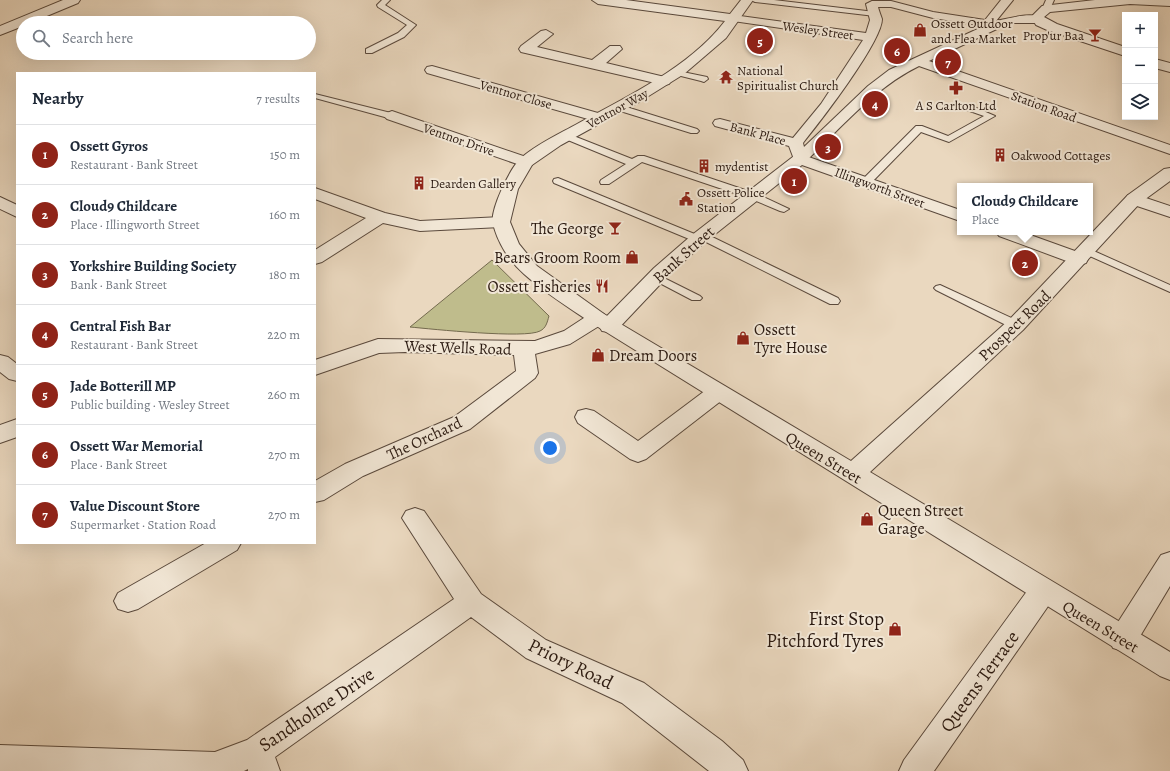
<!DOCTYPE html>
<meta charset="utf-8">
<style>
:root{--surface:#fff;--page:#f6f6f7;--text:#1f2937;--muted:#747a83;--line:#e0e1e3;--accent:#8f2418}
body{margin:0;font-family:Alegreya,serif;background:var(--page);color:var(--text)}
.controls{position:absolute;right:12px;top:12px;display:grid;overflow:hidden;border-radius:0px;box-shadow:0 4px 16px #0002}
.controls button{width:36px;height:36px;display:grid;place-items:center;padding:0;border:0;border-bottom:1px solid var(--line);background:var(--surface);color:var(--text);font:20px sans-serif}
.you{position:absolute;left:550px;top:448px;width:14px;height:14px;margin:-10px;border:3px solid #fff;border-radius:50%;background:#1a73e8;box-shadow:0 0 0 6px #1a73e833}
.badge{display:grid;place-items:center;width:26px;height:26px;border-radius:50%;background:var(--accent);color:#fff;font-size:13px;font-weight:700}
.pin{position:absolute;translate:-50% -50%;border:2px solid #fff;box-shadow:0 1px 4px #0006}
.popup{position:absolute;left:957px;top:183px;width:136px;height:52px;box-sizing:border-box;display:grid;place-content:center;border-radius:0px;background:var(--surface);filter:drop-shadow(0 1px 3px #0005);font-size:13px;white-space:nowrap;color:var(--muted)}
.popup b{font-size:15px;color:var(--text)}
.popup::after{content:'';position:absolute;left:50%;top:100%;margin-left:-8px;border:8px solid transparent;border-top-color:var(--surface)}
.list{margin:0;padding:0;list-style:none}
h2{display:flex;justify-content:space-between;align-items:center;height:52px;margin:0;padding:0 16px;font-size:17px}
h2 small{font-size:13px;font-weight:400;color:var(--muted)}
.list li{display:grid;grid-template-columns:26px 1fr auto;gap:12px;align-items:center;box-sizing:border-box;height:60px;padding:0 16px;border-top:1px solid var(--line)}
.list b{display:block;font-size:15px;white-space:nowrap}
.list p{margin:0;font-size:13px;white-space:nowrap;color:var(--muted)}
.list em{font-size:13px;font-style:normal;color:var(--muted)}
.icon{flex:none;width:22px;height:22px;fill:none;stroke:currentColor;stroke-width:2;stroke-linecap:round;stroke-linejoin:round}
.map{position:relative;flex:none;width:1170px;height:771px;overflow:hidden}
.search{position:absolute;background:var(--surface);box-shadow:0 4px 16px #0002;left:16px;top:16px;width:300px;height:44px;display:flex;align-items:center;gap:10px;box-sizing:border-box;padding:0 14px;border-radius:22px;color:var(--muted);font-size:15px}
.panel{position:absolute;background:var(--surface);box-shadow:0 4px 16px #0002;left:16px;top:72px;width:300px;height:472px;border-radius:0px}
.map>svg:first-child{display:block}
.green{fill:#bfbc8c;stroke:#746a4e}
.lines{fill:none;stroke-linecap:round;stroke-linejoin:round}
.service-casing{stroke:#5a493c;stroke-width:2}
.pedestrian-casing{stroke:#5a493c;stroke-width:2}
.minor-casing{stroke:#5a493c;stroke-width:2}
.tertiary-casing{stroke:#5a493c;stroke-width:2}
.service{fill:#f1e6d5;fill-rule:evenodd}
.pedestrian{fill:#f1e6d5;fill-rule:evenodd}
.minor{fill:#f1e6d5;fill-rule:evenodd}
.tertiary{fill:#f1e6d5;fill-rule:evenodd}
.labels{text-anchor:middle;stroke-width:4;stroke-linejoin:round;paint-order:stroke}
.far-poi-label{font-size:13px;fill:#2a1910;stroke:#f1e6d5;text-anchor:start}
.far-street-label{font-size:13px;fill:#2a1910;stroke:#f1e6d5}
.poi-label{font-size:16px;fill:#2a1910;stroke:#f1e6d5;text-anchor:end}
.street-label{font-size:16px;fill:#2a1910;stroke:#f1e6d5}
.near-poi-label{font-size:19px;fill:#2a1910;stroke:#f1e6d5;text-anchor:end}
.near-street-label{font-size:19px;fill:#2a1910;stroke:#f1e6d5}
</style>
<div class="map">
<svg width="1170" height="771" viewBox="0 0 1170 771">
<rect width="100%" height="100%" fill="#ead8bf"/>
<filter id="stains"><feTurbulence type="fractalNoise" baseFrequency=".005" numOctaves="4"/><feColorMatrix values="0 0 0 0 .2 0 0 0 0 .09 0 0 0 0 .02 0 0 0 .5 -.17"/></filter>
<radialGradient id="worn" r=".72"><stop offset=".6" stop-color="#630" stop-opacity="0"/><stop offset="1" stop-color="#630" stop-opacity=".3"/></radialGradient>
<path class="green" d="M492,260l57,56c-2,7 -3,12 -9,15 -14,8 -109,-2 -130,-4z"/>
<g class="lines">
<g class="service-casing">
<path id="service" d="M382,0h8l-5,5 31,20 -12,12 -32,16h-6v-4l32,-16 9,-8 -29,-18 -1,-2z
M751,0h23l101,12 4,2 -4,2 -120,-14z
M1046,0h8l-4,9 -4,2 -4,-2z
M673,70l34,7 1,2 -4,3 -3,-1 -28,-7z
M315,94l80,20 1,2 -4,3 -77,-21z
M967,104l28,12 -46,26 -28,-10 -51,52h-8l-1,-2 1,-2 54,-54h6l26,10 36,-20 -20,-7 -1,-2z
M620,105l77,24 2,2 -2,2h-6l-74,-23v-4z
M566,133l66,26 6,-3h6l113,38 32,15 -5,3 -4,-1 -31,-13 -107,-36 -33,22h-8l-1,-2 1,-2 25,-16 -63,-26v-4z
M558,178l139,57 5,-2 4,1 132,64 2,3 -2,3h-8l-128,-64 -8,1 -140,-58 -1,-2 1,-2z
M1087,248l83,37v7l-87,-39 -1,-2z
M656,274l44,22 2,2 -2,2h-8l-40,-21 -2,-2z
M940,285l80,37 2,3 -6,4 -4,-1 -76,-38 -2,-2 2,-2z"/>
</g>
<g class="pedestrian-casing">
<path id="pedestrian" d="M1001,0h12l-17,21c10,-2 40,-11 48,-1l-6,3h-24l-13,4 -72,34 241,84v9l-251,-88c-45,22 -78,62 -114,96h-10l-6,-16 -74,-20 -2,-3 2,-3 5,-1 73,19 28,-34 42,-64 -130,-19 -4,-1 -2,-2 2,-2 4,-1 133,18 4,-13 -4,-16 6,-3h19l42,11 52,8zM878,7h13l42,11 51,8 -95,44 -21,16 -64,61 -1,-4c16,-20 79,-101 79,-124 -1,-3 -3,-8 -4,-12z"/>
</g>
<g class="minor-casing">
<path id="minor" d="M63,0h17l-2,3 -48,20h-7v3l-23,9v-9z
M1095,0h75v6l-40,-2 -80,8 -6,5 13,7 68,23v9l-78,-26 -11,-5 -5,-8 11,-11z
M546,30l7,4 -16,13 55,13 18,-14h10l2,3 -16,14 63,15 2,3 -2,3 -5,1 -143,-33 -2,-3 2,-3 20,-15z
M1155,59l15,4v9l-15,-4z
M432,66l173,49 3,3 -3,3h-10l-168,-48 -2,-3 2,-3z
M392,111l140,48 2,3 -2,3 -6,2 -6,-2 -133,-46 -3,-3 3,-3z
M800,154l160,56v11l-158,-56 -98,78 -36,33 -52,55 -7,1 -7,-1 -3,-5 -29,18 -35,10 3,19 -3,5 -65,51 -107,47 -39,24 -9,2v-21l30,-17 109,-47 62,-46 -2,-16 -109,-3 -26,1 -64,22v-15l63,-21 157,2 29,-10 26,-17 7,-2 7,2 2,3 48,-49 38,-33 102,-79z
M315,188l70,25 35,8 81,-4 6,1 3,4 -3,4 -6,1 -81,4 -37,-8 -61,39 -7,2v-14l51,-32 -51,-19z
M1134,194l36,12v11l-42,-14 -3,-4 3,-4z
M0,197l17,8v12l-17,-8z
M996,232h26l64,23 2,4 -2,4 -7,2 -7,-2 -73,-27z
M0,355l8,2 9,7v17l-8,-2 -9,-7z
M718,385l8,2 3,5 -3,5 -80,62 -8,3 -8,-3 -52,-36 -3,-6 3,-6 8,-2 8,2 44,30 72,-54z
M17,419v18l-17,6v-18z
M415,508l9,3 57,83 65,46 98,43 78,58 21,19 5,11h-39l-87,-68 -96,-45 -55,-41 -196,140 5,14h-32v-2l-4,2h-244v-26l215,7 32,-12 207,-141 -52,-81 4,-7z
M206,543h35l-4,7 -99,59 -10,3 -10,-3 -4,-8 4,-8z
M1170,552v34l-37,62 -10,3 -10,-3 -4,-9 4,-9 48,-75z
M1043,580l10,3 4,8 -4,8 -119,172h-35l5,-11 129,-177z"/>
</g>
<g class="tertiary-casing">
<path id="tertiary" d="M592,0h34l104,14 11,-14h12l-27,38 -42,36 -45,28 -78,43 -29,20 -14,24 -8,33 9,22 18,22 67,48 247,147 158,-141 119,-125 36,-26 6,-1v13l-30,22 -117,127 -153,142 300,180v28l-10,-4 -570,-354c-22,-15 -46,-30 -66,-48 -14,-12 -27,-32 -31,-51 -3,-13 17,-55 28,-65 16,-14 38,-24 56,-34 51,-28 113,-57 148,-103l-127,-17z"/>
</g>
<use href="#service" class="service"/>
<use href="#pedestrian" class="pedestrian"/>
<use href="#minor" class="minor"/>
<use href="#tertiary" class="tertiary"/>
</g>
<defs>
<g id="shop-bare" transform="scale(1.08)"><path d="M-5-2.5h2.3a2.7 3.5 0 0 1 5.4 0H5L5.5 6h-11ZM-1.5-2.5h3a1.5 2.3 0 0 0-3 0Z" fill="#8f2418" stroke="#f1e6d5" stroke-width="2.5" paint-order="stroke"/></g>
<g id="bar-bare" transform="scale(1.08)"><path d="M-6-5H6L.8 .8V4.5H3.5V6h-7V4.5H-.8V.8Z" fill="#8f2418" stroke="#f1e6d5" stroke-width="2.5" paint-order="stroke"/></g>
<g id="temple-bare" transform="scale(1.08)"><path d="M0-6L5-2H3V0L6.5 2.5H4V6H1.5V3h-3V6H-4V2.5H-6.5L-3 0V-2H-5Z" fill="#8f2418" stroke="#f1e6d5" stroke-width="2.5" paint-order="stroke"/></g>
<g id="pharmacy-bare" transform="scale(1.08)"><path d="M-2-6h4v4h4v4h-4v4h-4v-4h-4v-4h4Z" fill="#8f2418" stroke="#f1e6d5" stroke-width="2.5" paint-order="stroke"/></g>
<g id="building-bare" transform="scale(1.08)"><path d="M-4-6H4V6H1V3H-1V6H-4ZM-2.5-4.3h1.7v1.8h-1.7ZM.8-4.3h1.7v1.8H.8ZM-2.5-1h1.7V.8h-1.7ZM.8-1h1.7V.8H.8Z" fill="#8f2418" stroke="#f1e6d5" stroke-width="2.5" paint-order="stroke"/></g>
<g id="civic-bare" transform="scale(1.08)"><path d="M-.6-6.5H3V-4.5H.6V-3L4-1V1h2V6H-6V1h2V-1L-.6-3ZM-1.2 2.5V6h2.4V2.5Z" fill="#8f2418" stroke="#f1e6d5" stroke-width="2.5" paint-order="stroke"/></g>
<g id="restaurant-bare" transform="scale(1.08)"><path d="M-5-6h1v4h1v-4h1v4h1v-4h1v5L-1.5 .5V6h-2V.5L-5-1ZM5-6V6H3V1.5H1.5Q1.5-4 5-6Z" fill="#8f2418" stroke="#f1e6d5" stroke-width="2.5" paint-order="stroke"/></g>
</defs>
<g fill-rule="evenodd">
<use href="#shop-bare" x="920" y="30"/>
<use href="#bar-bare" x="1095" y="35"/>
<use href="#temple-bare" x="726" y="77"/>
<use href="#pharmacy-bare" x="956" y="88"/>
<use href="#building-bare" x="1000" y="155"/>
<use href="#building-bare" x="704" y="166"/>
<use href="#building-bare" x="419" y="183"/>
<use href="#civic-bare" x="686" y="199"/>
<use href="#bar-bare" x="615" y="228"/>
<use href="#shop-bare" x="632" y="257"/>
<use href="#restaurant-bare" x="602" y="286"/>
<use href="#shop-bare" x="743" y="338"/>
<use href="#shop-bare" x="598" y="355"/>
<use href="#shop-bare" x="867" y="519"/>
<use href="#shop-bare" x="895" y="629"/>
</g>
<g class="labels">
<g class="far-poi-label">
<text x="931" y="28">Ossett Outdoor<tspan x="931" dy="15">and Flea Market</tspan></text>
<text x="1084" y="40" text-anchor="end">Prop'ur Baa</text>
<text x="737" y="75">National<tspan x="737" dy="15">Spiritualist Church</tspan></text>
<text x="956" y="110" text-anchor="middle">A S Carlton Ltd</text>
<text x="1011" y="160">Oakwood Cottages</text>
<text x="715" y="171">mydentist</text>
<text x="430" y="188">Dearden Gallery</text>
<text x="697" y="197">Ossett Police<tspan x="697" dy="15">Station</tspan></text>
</g>
<g class="far-street-label">
<text transform="translate(818 30) rotate(8)" y="5">Wesley Street</text>
<text transform="translate(516 94) rotate(16)" y="5">Ventnor Close</text>
<text transform="translate(1044 106) rotate(20)" y="5">Station Road</text>
<text transform="translate(617 108) rotate(-29)" y="5">Ventnor Way</text>
<text transform="translate(758 133) rotate(15)" y="5">Bank Place</text>
<text transform="translate(459 139) rotate(19)" y="5">Ventnor Drive</text>
<text transform="translate(880 187) rotate(20)" y="5">Illingworth Street</text>
</g>
<g class="poi-label">
<text x="604" y="234">The George</text>
<text x="621" y="263">Bears Groom Room</text>
<text x="591" y="292">Ossett Fisheries</text>
<text x="754" y="335" text-anchor="start">Ossett<tspan x="754" dy="18">Tyre House</tspan></text>
<text x="609" y="361" text-anchor="start">Dream Doors</text>
<text x="878" y="516" text-anchor="start">Queen Street<tspan x="878" dy="18">Garage</tspan></text>
</g>
<g class="street-label">
<text transform="translate(683 254) rotate(-42)" y="6">Bank Street</text>
<text transform="translate(1014 325) rotate(-44)" y="6">Prospect Road</text>
<text transform="translate(458 347) rotate(2)" y="6">West Wells Road</text>
<text transform="translate(424 438) rotate(-25)" y="6">The Orchard</text>
<text transform="translate(824 457) rotate(31)" y="6">Queen Street</text>
<text transform="translate(1101 626) rotate(31)" y="6">Queen Street</text>
</g>
<g class="near-poi-label">
<text x="884" y="625">First Stop<tspan x="884" dy="22">Pitchford Tyres</tspan></text>
</g>
<g class="near-street-label">
<text transform="translate(571 663) rotate(26)" y="7">Priory Road</text>
<text transform="translate(979 681) rotate(-54)" y="7">Queens Terrace</text>
<text transform="translate(316 709) rotate(-34)" y="7">Sandholme Drive</text>
</g>
</g>
<rect width="100%" height="100%" filter="url(#stains)"/>
<rect width="100%" height="100%" fill="url(#worn)"/>
</svg>
<div class="controls">
<button>+</button>
<button>−</button>
<button><svg class="icon" aria-label="layers" viewBox="0 0 24 24"><path d="M12 4l9 5-9 5-9-5zM3 14l9 5 9-5"/></svg></button>
</div>
<div class="you"></div>
<div class="pin badge" style="left:794px;top:181px">1</div>
<div class="pin badge" style="left:1025px;top:263px">2</div>
<div class="popup"><b>Cloud9 Childcare</b>Place</div>
<div class="pin badge" style="left:828px;top:147px">3</div>
<div class="pin badge" style="left:875px;top:104px">4</div>
<div class="pin badge" style="left:760px;top:41px">5</div>
<div class="pin badge" style="left:897px;top:51px">6</div>
<div class="pin badge" style="left:948px;top:62px">7</div>
<div class="search"><svg class="icon" aria-label="search" viewBox="0 0 24 24"><circle cx="10" cy="10" r="6"/><path d="M15 15l6 6"/></svg>Search here</div>
<section class="panel">
<h2>Nearby<small>7 results</small></h2>
<ul class="list">
<li><span class="badge">1</span><div><b>Ossett Gyros</b><p>Restaurant · Bank Street</p></div><em>150 m</em></li>
<li><span class="badge">2</span><div><b>Cloud9 Childcare</b><p>Place · Illingworth Street</p></div><em>160 m</em></li>
<li><span class="badge">3</span><div><b>Yorkshire Building Society</b><p>Bank · Bank Street</p></div><em>180 m</em></li>
<li><span class="badge">4</span><div><b>Central Fish Bar</b><p>Restaurant · Bank Street</p></div><em>220 m</em></li>
<li><span class="badge">5</span><div><b>Jade Botterill MP</b><p>Public building · Wesley Street</p></div><em>260 m</em></li>
<li><span class="badge">6</span><div><b>Ossett War Memorial</b><p>Place · Bank Street</p></div><em>270 m</em></li>
<li><span class="badge">7</span><div><b>Value Discount Store</b><p>Supermarket · Station Road</p></div><em>270 m</em></li>
</ul>
</section>
</div>
